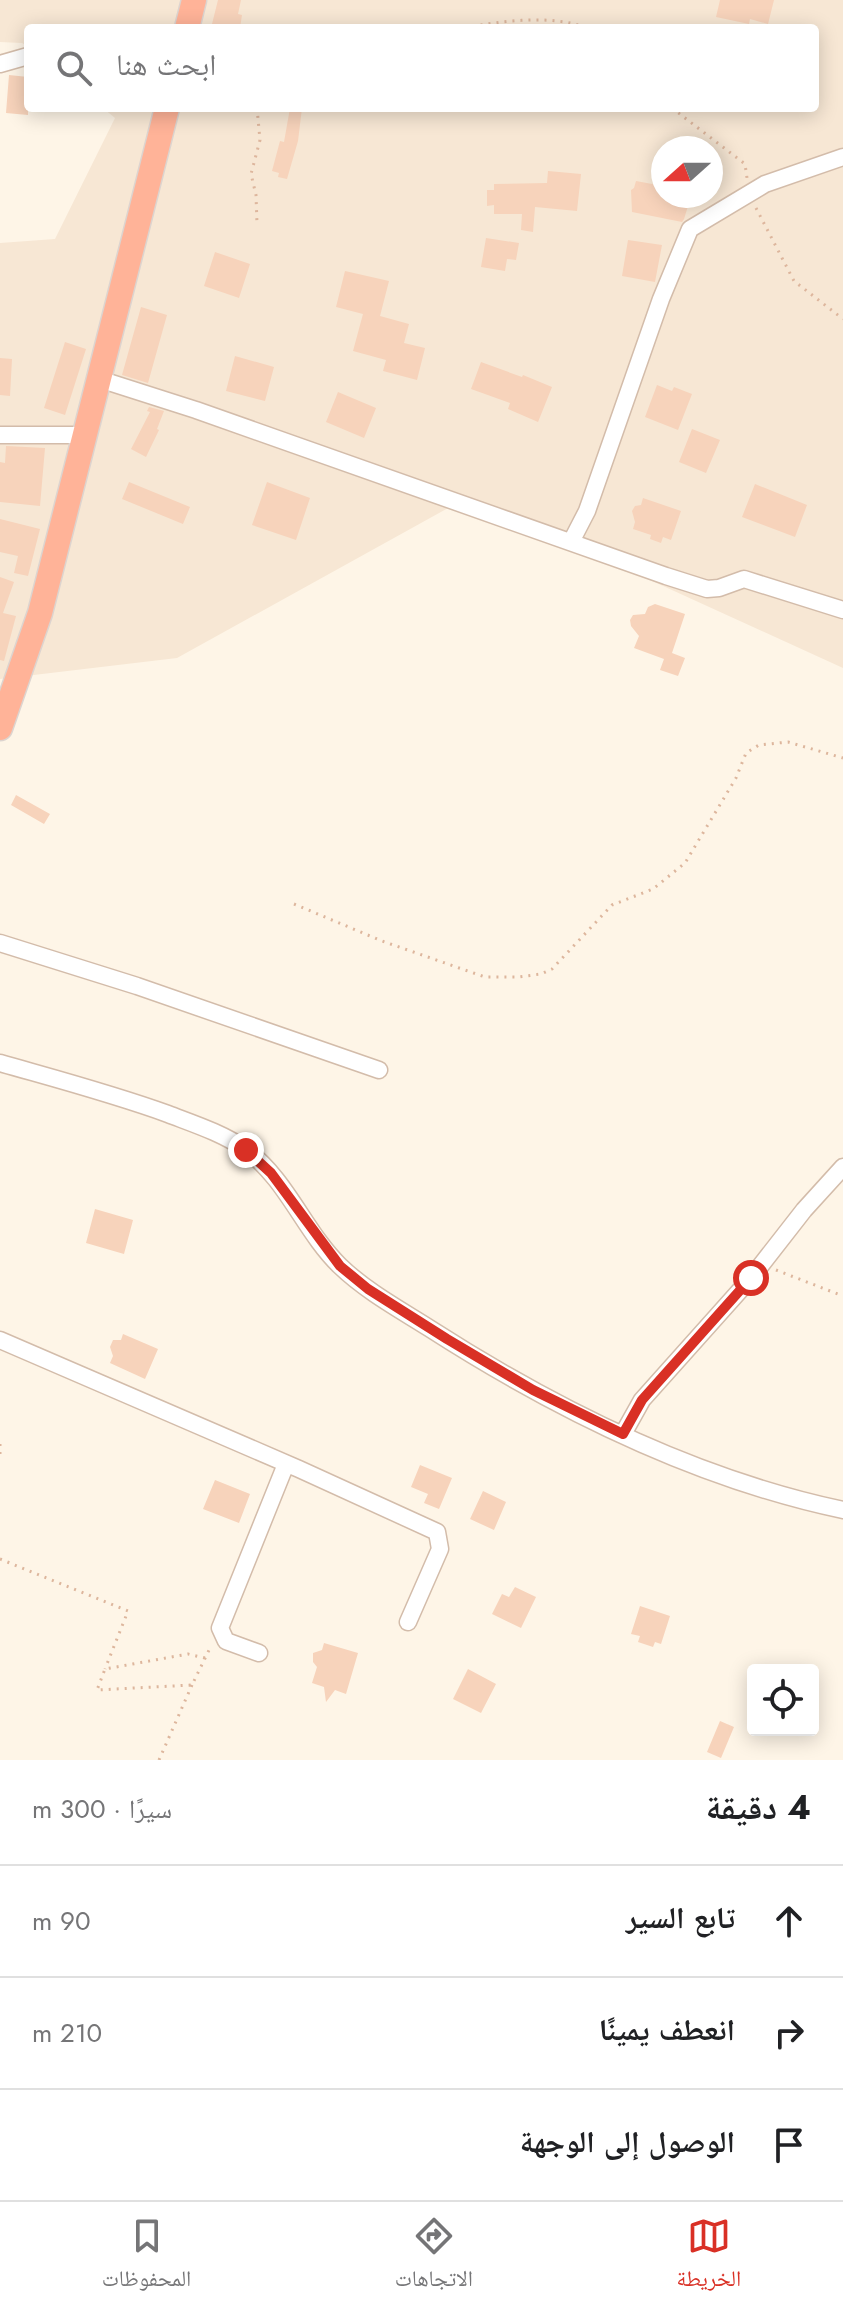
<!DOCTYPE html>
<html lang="ar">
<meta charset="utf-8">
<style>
:root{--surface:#fff;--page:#f2f2f2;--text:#202124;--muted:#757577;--line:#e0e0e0;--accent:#d93025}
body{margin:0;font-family:Jost,"Noto Naskh Arabic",sans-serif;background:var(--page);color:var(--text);direction:rtl}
.controls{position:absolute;right:24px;bottom:24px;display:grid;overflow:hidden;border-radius:8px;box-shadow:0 4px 20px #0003}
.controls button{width:72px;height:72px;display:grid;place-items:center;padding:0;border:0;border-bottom:2px solid var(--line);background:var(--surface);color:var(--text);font:40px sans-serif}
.compass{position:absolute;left:651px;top:136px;width:72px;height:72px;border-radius:50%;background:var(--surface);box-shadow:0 4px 20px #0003;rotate:249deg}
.stop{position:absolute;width:24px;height:24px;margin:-18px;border:6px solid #d93025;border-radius:50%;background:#fff}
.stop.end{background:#d93025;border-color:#fff;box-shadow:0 2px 8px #0008}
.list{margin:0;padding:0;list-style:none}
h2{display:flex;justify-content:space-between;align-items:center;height:104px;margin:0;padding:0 32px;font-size:34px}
h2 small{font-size:26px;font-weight:400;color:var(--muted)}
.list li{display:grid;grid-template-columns:52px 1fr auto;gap:24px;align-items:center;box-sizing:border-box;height:112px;padding:0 32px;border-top:2px solid var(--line)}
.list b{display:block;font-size:30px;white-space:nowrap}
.list em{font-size:26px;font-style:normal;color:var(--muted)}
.icon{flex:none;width:44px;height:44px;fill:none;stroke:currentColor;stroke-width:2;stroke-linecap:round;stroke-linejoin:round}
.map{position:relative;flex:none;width:843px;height:1760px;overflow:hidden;direction:ltr}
.search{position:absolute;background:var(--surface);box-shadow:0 4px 20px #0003;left:24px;right:24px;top:24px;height:88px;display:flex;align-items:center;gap:20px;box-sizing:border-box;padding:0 28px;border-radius:8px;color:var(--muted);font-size:30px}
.sheet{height:440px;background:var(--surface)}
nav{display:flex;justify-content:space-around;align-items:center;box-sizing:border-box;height:112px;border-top:2px solid var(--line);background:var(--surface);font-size:22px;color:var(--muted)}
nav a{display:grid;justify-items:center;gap:4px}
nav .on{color:var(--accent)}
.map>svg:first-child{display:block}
.residential{fill:#f7e7d4;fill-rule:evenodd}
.building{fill:#f7d3bb}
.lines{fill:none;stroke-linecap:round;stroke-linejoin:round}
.minor-casing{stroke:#d3bcaa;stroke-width:19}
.highway-casing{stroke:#ddd4cf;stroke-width:27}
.path{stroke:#ddb69d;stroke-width:3;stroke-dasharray:2 6;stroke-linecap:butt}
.minor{stroke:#fff;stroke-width:16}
.highway{stroke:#ffb398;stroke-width:24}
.route{stroke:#d93025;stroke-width:10}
</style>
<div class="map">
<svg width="843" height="1760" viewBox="0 0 843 1760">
<rect width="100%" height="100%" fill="#fef5e7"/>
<path class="residential" d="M0,0h843v668l-375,-171 -291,161 -177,21v-436l55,-4 60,-121 -12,-10h712v-80h-787v19l-6,-4 -22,-1zM663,148h48v48h-48z"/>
<path class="building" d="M218,0h23l-3,14 4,1 -2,13h-29z
M720,0h54l-6,24 -18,-5 -1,5 -33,-7z
M9,75l19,2v38l-22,-2z
M290,108h12l-4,33 -11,38 -9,-2 1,-4 -7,-2 8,-30 4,1z
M548,171l33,3 -4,37 -42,-4 -2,25 -12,-2 1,-16h-28v-9l-7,1v-16h7v-6l53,-1z
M636,181l27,5v10l26,7 -5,16 -2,3 -50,-10 -1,-22 3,-2z
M486,238l33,5 -3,17 -9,-1 -2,12 -24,-4z
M628,240l34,5 -7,37 -33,-6z
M215,252l35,12 -11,34 -35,-12z
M345,271l44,10 -9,35 29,8 -5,19 21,5 -8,32 -34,-9 3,-11 -33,-9 10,-37 -27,-7z
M141,307l26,8 -19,68 -26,-8z
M65,342l21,7 -21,66 -21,-7z
M235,356l39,11 -9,34 -39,-10z
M0,358l12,1 -2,37 -10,-1z
M481,362l41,15 1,-2 29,12 -14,35 -30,-13 2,-6 -39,-14z
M657,385l15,6 2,-4 18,7 -14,36 -33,-13z
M338,392l38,16 -12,30 -38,-16z
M149,407l15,4 -7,18 2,1 -13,27 -15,-8 19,-37 -3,-1z
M692,429l28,11 -14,33 -27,-11z
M6,446l39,2 -5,58 -40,-4v-40l5,1z
M129,482l61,25 -7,17 -61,-25z
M267,482l43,16 -14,42 -44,-15z
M755,484l52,21 -12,32 -53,-20z
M643,498l38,13 -10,29 -8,-3 -2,6 -11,-4 1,-4 -18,-6 2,-7 -3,-11 3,-5 6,-1z
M0,519l40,10 -12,47 -14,-3 4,-17 -18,-4z
M0,577l14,5 -11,31 13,3 -12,45 -4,-1z
M655,604l30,10 -13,39 13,5 -7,18 -18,-6 4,-11 -30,-11 5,-12 -8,-10 -1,-6 3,-5 12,-1 3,-7z
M16,795l34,19 -6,10 -33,-19z
M95,1209l38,11 -9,34 -38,-11z
M123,1334l35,15 -13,30 -35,-16 3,-7 -3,-9 3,-7h8z
M420,1465l32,13 -13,31 -15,-6 4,-9 -17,-7z
M215,1480l35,14 -11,29 -36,-14z
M483,1491l23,11 -12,28 -24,-11z
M515,1587l21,10 -15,31 -29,-14 10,-20 7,3z
M640,1606l30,10 -9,28 -6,-2 -2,5 -15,-5 2,-6 -9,-2z
M324,1643l34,10 -12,41 -11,-4 -9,12 -2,-15 -12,-4 5,-16 -4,-5v-9l9,-3z
M468,1669l28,15 -15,29 -28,-14z
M720,1721l14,6 -13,31 -14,-6z"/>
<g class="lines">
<g class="minor-casing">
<path id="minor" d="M0,64l28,-8
M99,379l97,31 470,166 41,13 12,-1 25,-9 99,31
M0,435h85
M571,542l16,-31 74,-212 29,-70 75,-45 78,-27
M0,943l137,43 242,84
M0,1063c56,16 113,31 168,51 26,10 54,19 77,35 42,30 59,82 95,117 26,25 59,43 89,62 126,81 267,151 414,182
M0,1340l299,129 138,63 3,17 -32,73
M623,1434l19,-34 109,-122 53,-68 39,-43
M259,1653l-33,-12 -6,-13 66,-164"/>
</g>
<g class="highway-casing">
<path id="highway" d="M187,28l7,-28
M0,728l40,-115 127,-505"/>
</g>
<path class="path" d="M465,28c34,-7 89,-14 121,0
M257,108l3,32 -9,34 5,21 1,29
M672,108l73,56 2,14
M756,208l38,73 49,38
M294,904l88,37 103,36h33l23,-3 11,-5 60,-64 41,-16 32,-26 51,-85 10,-25 13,-8 29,-3 55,16
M776,1270l67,26
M0,1444v12
M0,1559l128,52 -23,58
M205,1658l-17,-4 -83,15 -8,21 95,-5 19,-39
M159,1760l33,-75"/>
<use href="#minor" class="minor"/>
<use href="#highway" class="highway"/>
</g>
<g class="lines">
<path class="route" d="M246,1150l25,23 69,93 28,23 79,50 86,51 90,44 19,-34 109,-122"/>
</g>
</svg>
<div class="controls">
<button><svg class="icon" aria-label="locate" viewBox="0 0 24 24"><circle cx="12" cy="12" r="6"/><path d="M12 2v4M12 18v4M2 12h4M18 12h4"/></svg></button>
</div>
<svg class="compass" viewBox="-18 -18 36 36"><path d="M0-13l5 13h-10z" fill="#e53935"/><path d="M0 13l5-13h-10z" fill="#757577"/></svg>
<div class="stop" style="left:751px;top:1278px"></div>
<div class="stop end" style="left:246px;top:1150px"></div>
<div class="search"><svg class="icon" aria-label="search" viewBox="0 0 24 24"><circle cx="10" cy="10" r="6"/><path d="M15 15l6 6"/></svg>ابحث هنا</div>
</div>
<section class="sheet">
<h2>4 دقيقة<small>سيرًا · 300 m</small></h2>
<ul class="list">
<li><svg class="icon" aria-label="ahead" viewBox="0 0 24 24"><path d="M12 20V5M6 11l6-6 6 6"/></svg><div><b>تابع السير</b></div><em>90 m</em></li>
<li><svg class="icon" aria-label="right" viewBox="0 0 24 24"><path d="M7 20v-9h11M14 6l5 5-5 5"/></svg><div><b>انعطف يمينًا</b></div><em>210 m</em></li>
<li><svg class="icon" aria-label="arrive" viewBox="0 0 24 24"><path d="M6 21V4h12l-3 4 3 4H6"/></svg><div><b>الوصول إلى الوجهة</b></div></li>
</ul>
</section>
<nav>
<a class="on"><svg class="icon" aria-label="map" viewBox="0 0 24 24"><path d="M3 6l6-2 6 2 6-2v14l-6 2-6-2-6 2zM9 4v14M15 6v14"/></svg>الخريطة</a>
<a><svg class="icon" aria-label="directions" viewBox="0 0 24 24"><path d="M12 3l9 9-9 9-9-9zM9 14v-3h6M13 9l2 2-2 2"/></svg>الاتجاهات</a>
<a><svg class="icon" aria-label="saved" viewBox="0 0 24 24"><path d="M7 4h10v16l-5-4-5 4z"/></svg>المحفوظات</a>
</nav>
